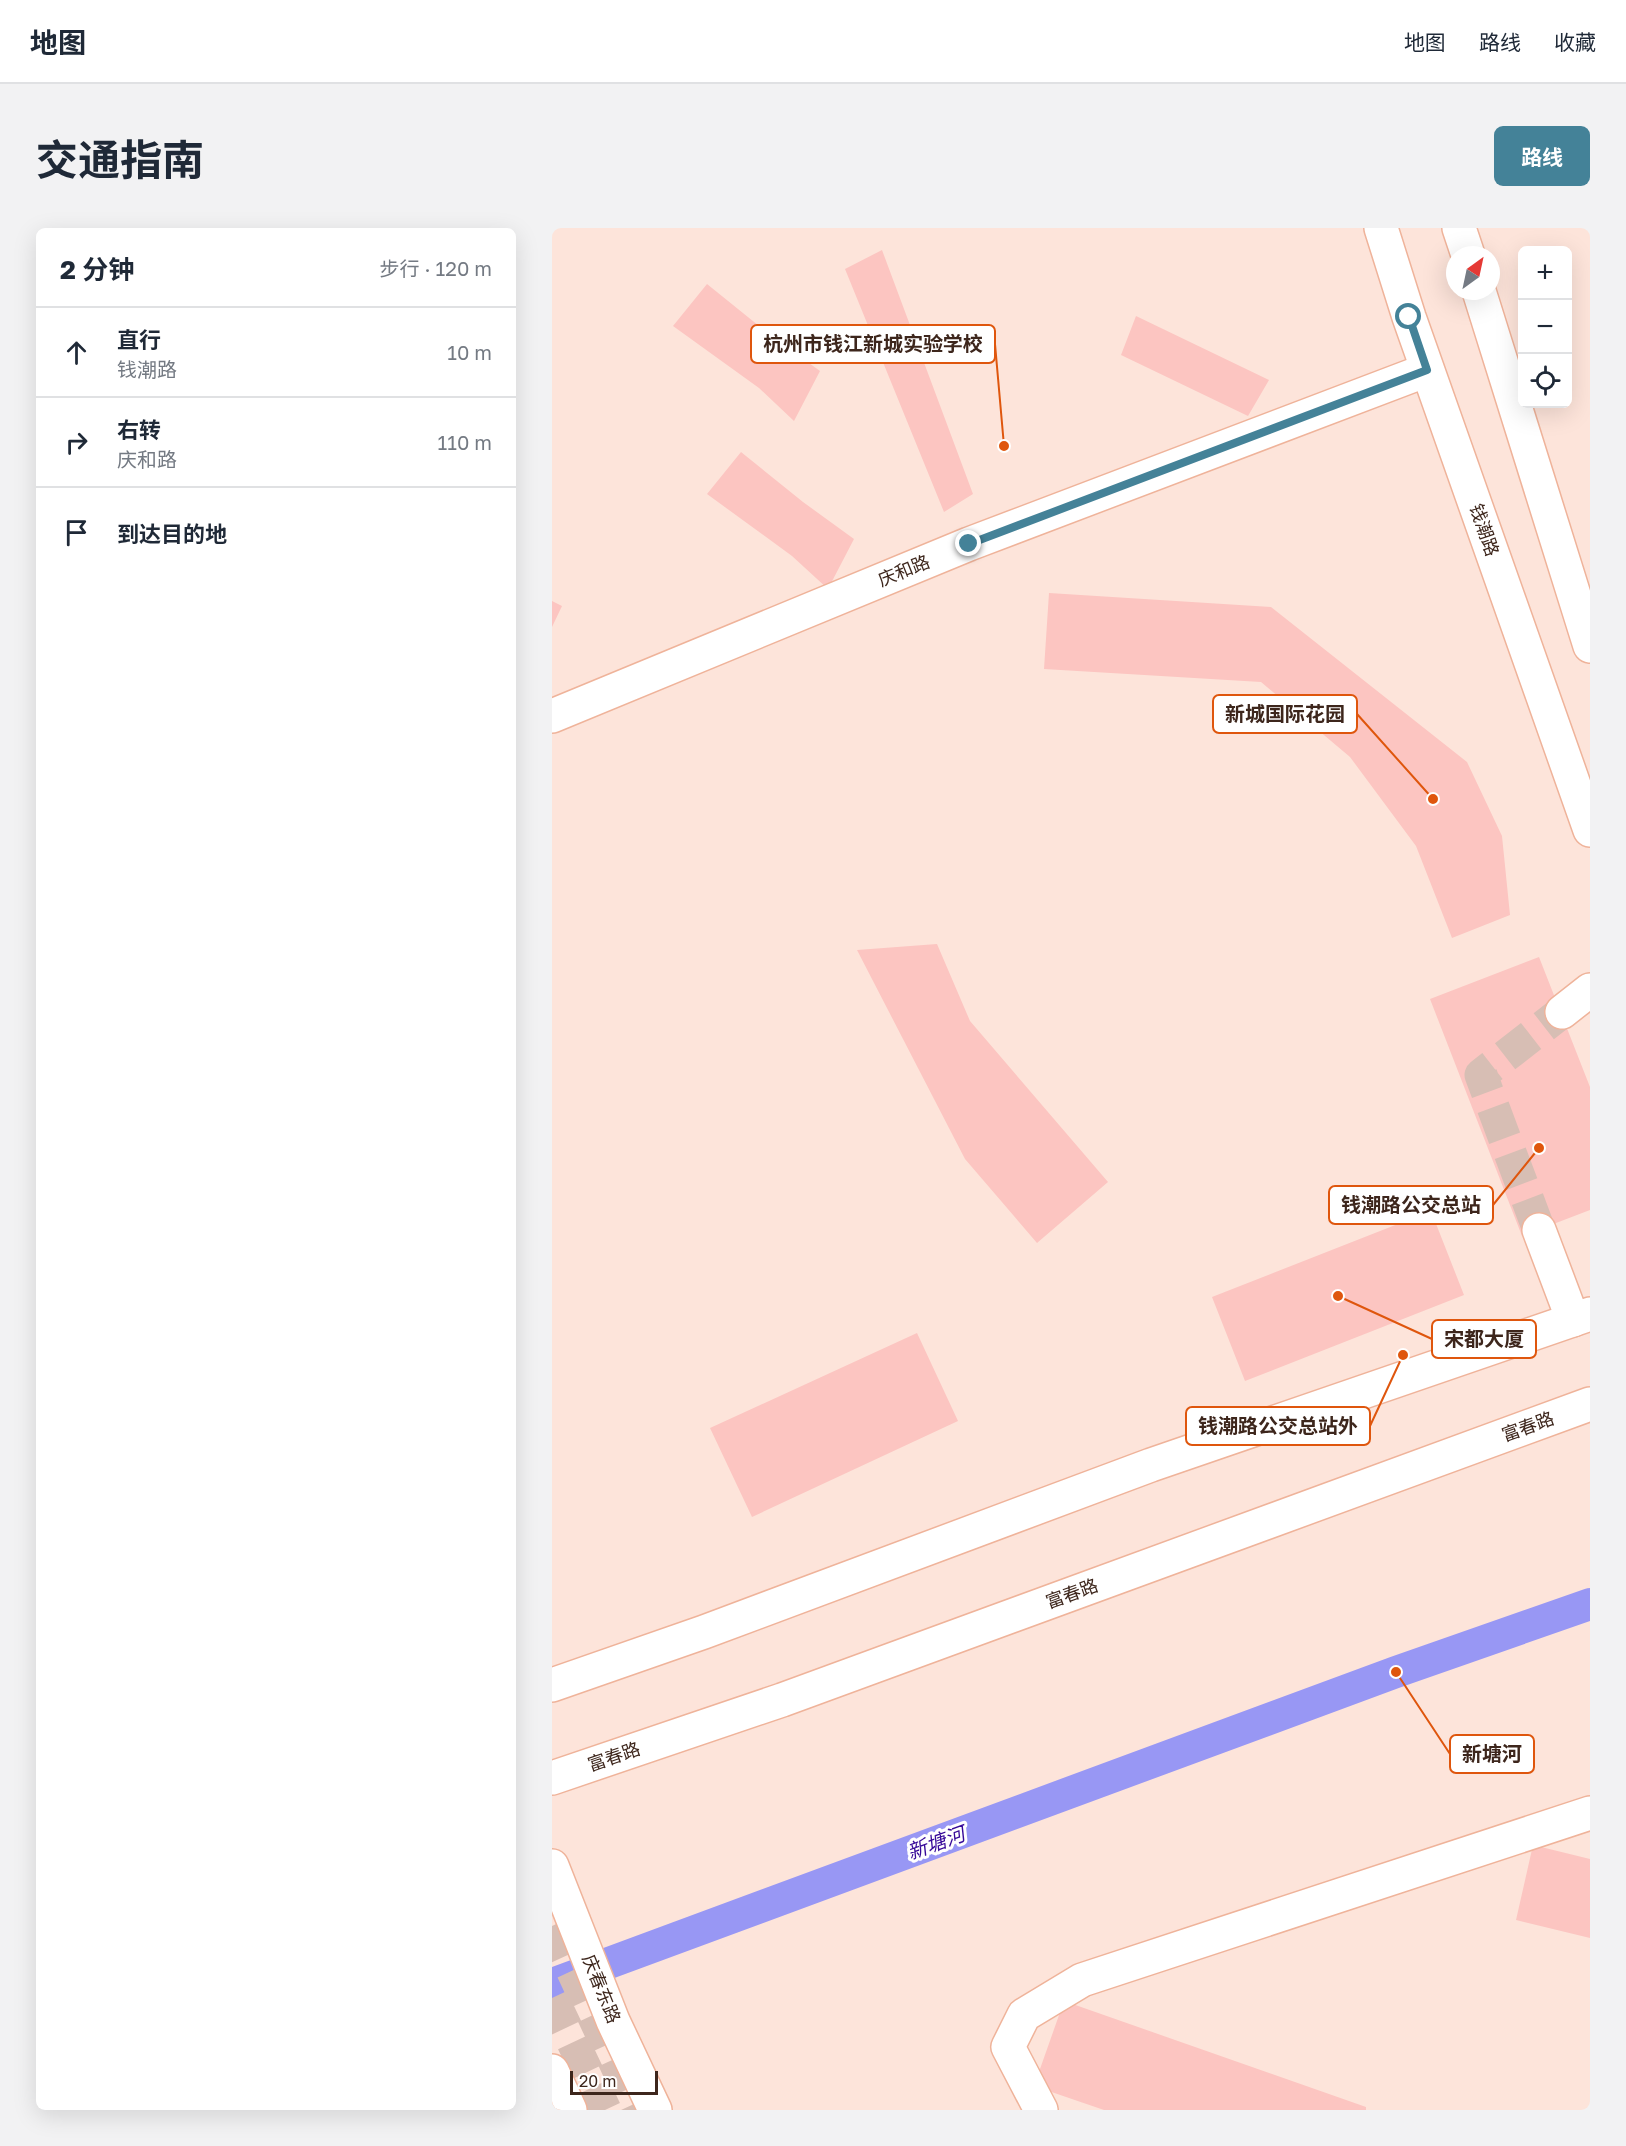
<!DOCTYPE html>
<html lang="zh">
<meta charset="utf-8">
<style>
:root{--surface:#fff;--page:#f2f2f3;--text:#1f2937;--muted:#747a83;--line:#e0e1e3;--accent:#448298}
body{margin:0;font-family:"Golos Text","Noto Sans SC",sans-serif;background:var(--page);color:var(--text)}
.controls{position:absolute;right:18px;top:18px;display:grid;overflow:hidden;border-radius:9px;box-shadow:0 6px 24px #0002}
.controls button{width:54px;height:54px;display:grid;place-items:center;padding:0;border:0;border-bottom:2px solid var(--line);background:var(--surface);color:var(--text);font:30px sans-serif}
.compass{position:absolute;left:894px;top:18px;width:54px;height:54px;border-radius:50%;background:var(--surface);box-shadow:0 6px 24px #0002;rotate:33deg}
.scale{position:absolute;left:18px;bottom:15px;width:88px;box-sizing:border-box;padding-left:6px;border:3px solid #3d261c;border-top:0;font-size:16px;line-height:21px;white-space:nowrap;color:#3d261c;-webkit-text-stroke:4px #fff;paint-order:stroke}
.stop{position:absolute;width:18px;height:18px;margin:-14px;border:4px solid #448298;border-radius:50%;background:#fff}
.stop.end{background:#448298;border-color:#fff;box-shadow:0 2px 6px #0008}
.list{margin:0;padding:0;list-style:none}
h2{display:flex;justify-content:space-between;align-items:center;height:78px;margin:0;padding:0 24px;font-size:26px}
h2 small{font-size:20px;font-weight:400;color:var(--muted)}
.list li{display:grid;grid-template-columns:39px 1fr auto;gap:18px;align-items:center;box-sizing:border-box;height:90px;padding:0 24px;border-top:2px solid var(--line)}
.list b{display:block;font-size:22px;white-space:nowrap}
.list p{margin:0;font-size:20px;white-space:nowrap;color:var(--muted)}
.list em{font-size:20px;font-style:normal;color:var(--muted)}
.icon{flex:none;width:33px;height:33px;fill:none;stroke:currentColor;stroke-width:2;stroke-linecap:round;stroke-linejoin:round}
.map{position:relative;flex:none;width:1038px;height:1882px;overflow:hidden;border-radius:9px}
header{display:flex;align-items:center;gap:36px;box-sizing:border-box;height:84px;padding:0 30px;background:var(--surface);border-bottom:2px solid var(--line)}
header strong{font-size:28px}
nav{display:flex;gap:33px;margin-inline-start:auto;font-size:21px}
.intro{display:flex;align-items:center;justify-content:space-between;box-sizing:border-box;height:144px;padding:0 36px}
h1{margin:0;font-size:42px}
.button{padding:15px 27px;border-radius:9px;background:var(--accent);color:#fff;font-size:21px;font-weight:700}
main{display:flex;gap:36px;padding:0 36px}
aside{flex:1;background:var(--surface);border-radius:9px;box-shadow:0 6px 24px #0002}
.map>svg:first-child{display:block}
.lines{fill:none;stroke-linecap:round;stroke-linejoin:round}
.canal{stroke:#9897f4;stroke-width:32}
.building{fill:#fcc5c1}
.minor-tunnel{stroke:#d7beb4;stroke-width:33;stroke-dasharray:33 16;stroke-linecap:butt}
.major-tunnel{stroke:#d7beb4;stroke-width:33;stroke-dasharray:33 16;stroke-linecap:butt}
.minor-casing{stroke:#efb39a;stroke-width:36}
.major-casing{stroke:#efb39a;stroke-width:36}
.minor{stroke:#fff;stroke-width:33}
.major{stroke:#fff;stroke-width:33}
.route{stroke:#448298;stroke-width:8}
.labels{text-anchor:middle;stroke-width:6;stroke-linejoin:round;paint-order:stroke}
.street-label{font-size:18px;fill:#3d261c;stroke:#fff}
.water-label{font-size:20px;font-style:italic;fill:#360898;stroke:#fff}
.leader{fill:none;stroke:#df560d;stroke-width:2}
.callout-dot{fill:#df560d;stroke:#fff;stroke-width:2}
.callout{fill:#fff;stroke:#df560d;stroke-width:2}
.callout-label{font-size:20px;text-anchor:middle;font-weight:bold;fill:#3d261c}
</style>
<header>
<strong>地图</strong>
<nav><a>地图</a><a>路线</a><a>收藏</a></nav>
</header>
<div class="intro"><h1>交通指南</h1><a class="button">路线</a></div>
<main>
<aside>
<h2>2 分钟<small>步行 · 120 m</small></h2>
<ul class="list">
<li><svg class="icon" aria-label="ahead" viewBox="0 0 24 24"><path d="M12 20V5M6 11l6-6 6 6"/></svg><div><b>直行</b><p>钱潮路</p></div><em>10 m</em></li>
<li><svg class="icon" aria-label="right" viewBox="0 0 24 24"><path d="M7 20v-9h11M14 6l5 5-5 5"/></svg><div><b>右转</b><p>庆和路</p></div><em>110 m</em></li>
<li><svg class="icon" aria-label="arrive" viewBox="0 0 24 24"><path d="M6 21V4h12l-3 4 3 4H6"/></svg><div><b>到达目的地</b></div></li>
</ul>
</aside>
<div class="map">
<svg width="1038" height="1882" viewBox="0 0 1038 1882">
<rect width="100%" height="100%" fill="#fde4da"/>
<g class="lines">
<path class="canal" d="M0,1756l844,-312 194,-68"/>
</g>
<path class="building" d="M330,22l91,244 -29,18 -99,-243z
M155,56l62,50 51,37 -26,50 -35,-33 -86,-62z
M584,88l133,64 -21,36 -127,-61z
M189,224l62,50 51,37 -26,50 -36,-33 -85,-62z
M497,365l222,14 196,155 35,74 8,79 -58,23 -36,-92 -66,-89 -89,-75 -217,-13z
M0,373l10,5 -10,21z
M385,716l33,77 138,161 -71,61 -72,-84 -108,-209z
M987,729l51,130v123l-68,26 -92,-237z
M879,983l33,84 -219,86 -33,-84z
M365,1105l41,88 -206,96 -42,-89z
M981,1617l57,14v79l-74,-18z
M512,1773l302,106v3h-262l-70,-24z"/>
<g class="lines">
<path class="minor-tunnel" d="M987,1002l-58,-155 81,-63"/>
<path class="major-tunnel" d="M0,1698l85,184
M0,1770l53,112"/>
<g class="minor-casing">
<path id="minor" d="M0,488l417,-172 458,-174
M1010,784l28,-22
M987,1002l34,90
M489,1882l-33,-63 16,-32 58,-35 508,-167"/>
</g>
<g class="major-casing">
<path id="major" d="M829,0l28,89 181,513
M907,0l9,27
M927,63l111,355
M0,1457l152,-53 447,-167 439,-151
M0,1550l230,-78 808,-296
M0,1638l61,155 42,89
M0,1843l18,39"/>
</g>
<use href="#minor" class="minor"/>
<use href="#major" class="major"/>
</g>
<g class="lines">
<path class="route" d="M417,316l458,-174 -18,-53"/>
</g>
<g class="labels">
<g class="street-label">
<text transform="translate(932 302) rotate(71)" y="6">钱潮路</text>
<text transform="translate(352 343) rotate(-22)" y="6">庆和路</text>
<text transform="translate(976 1199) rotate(-20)" y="6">富春路</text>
<text transform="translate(520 1366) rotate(-20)" y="6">富春路</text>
<text transform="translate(62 1529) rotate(-19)" y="6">富春路</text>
<text transform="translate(49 1761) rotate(68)" y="6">庆春东路</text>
</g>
<g class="water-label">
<text transform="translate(384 1615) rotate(-20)" y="7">新塘河</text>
</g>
</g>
<path class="leader" d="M452 218L443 116M881 571L805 486M987 920L941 977M786 1068L880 1111M851 1127L818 1198M844 1444L898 1526"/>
<g class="callout-dot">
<circle cx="452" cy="218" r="6"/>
<circle cx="881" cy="571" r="6"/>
<circle cx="987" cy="920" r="6"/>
<circle cx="786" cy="1068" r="6"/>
<circle cx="851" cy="1127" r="6"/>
<circle cx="844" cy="1444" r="6"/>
</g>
<g class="callout">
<rect x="199" y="97" width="244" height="38" rx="6"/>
<rect x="661" y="467" width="144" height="38" rx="6"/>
<rect x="777" y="958" width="164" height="38" rx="6"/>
<rect x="880" y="1092" width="104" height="38" rx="6"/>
<rect x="634" y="1179" width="184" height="38" rx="6"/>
<rect x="898" y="1507" width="84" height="38" rx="6"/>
</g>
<g class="callout-label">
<text x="321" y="123">杭州市钱江新城实验学校</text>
<text x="733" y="493">新城国际花园</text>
<text x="859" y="984">钱潮路公交总站</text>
<text x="932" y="1118">宋都大厦</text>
<text x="726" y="1205">钱潮路公交总站外</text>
<text x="940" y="1533">新塘河</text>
</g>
</svg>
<div class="controls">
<button>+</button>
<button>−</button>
<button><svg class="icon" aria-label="locate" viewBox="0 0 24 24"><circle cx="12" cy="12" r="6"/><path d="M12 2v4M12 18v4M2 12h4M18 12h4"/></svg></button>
</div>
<svg class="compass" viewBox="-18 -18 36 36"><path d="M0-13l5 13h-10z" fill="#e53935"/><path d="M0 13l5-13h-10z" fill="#747a83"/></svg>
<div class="scale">20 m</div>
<div class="stop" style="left:857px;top:89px"></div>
<div class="stop end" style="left:417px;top:316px"></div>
</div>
</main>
